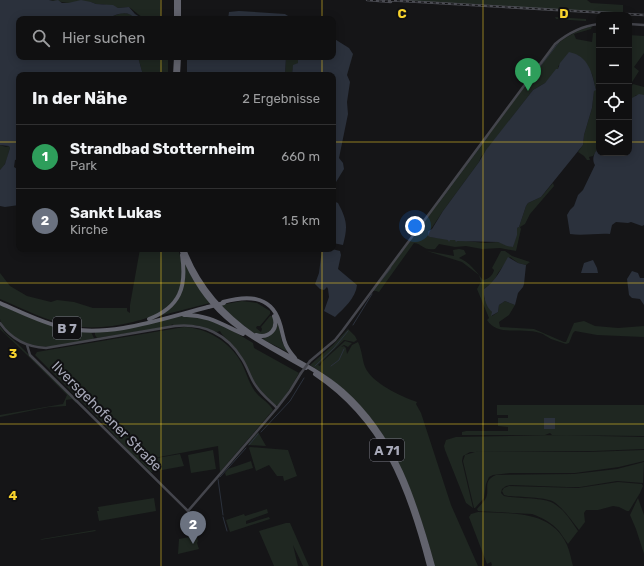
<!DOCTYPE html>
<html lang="de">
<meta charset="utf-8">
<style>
:root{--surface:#101011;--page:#19191a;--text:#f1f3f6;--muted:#9c9d9f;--line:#303031;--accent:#f8d32c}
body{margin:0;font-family:Rubik,sans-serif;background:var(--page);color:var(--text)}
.controls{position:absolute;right:12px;top:12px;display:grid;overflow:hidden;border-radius:8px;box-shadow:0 2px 10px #0003}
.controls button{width:36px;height:36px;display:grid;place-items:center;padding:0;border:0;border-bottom:1px solid var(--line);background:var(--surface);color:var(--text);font:20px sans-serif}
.you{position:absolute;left:415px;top:226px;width:14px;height:14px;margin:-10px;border:3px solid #fff;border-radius:50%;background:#1a73e8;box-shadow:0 0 0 6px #1a73e833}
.badge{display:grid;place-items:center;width:26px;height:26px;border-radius:50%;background:var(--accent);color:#fff;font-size:13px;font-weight:700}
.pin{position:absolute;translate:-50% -33px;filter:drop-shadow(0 1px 2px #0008)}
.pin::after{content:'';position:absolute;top:21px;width:14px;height:12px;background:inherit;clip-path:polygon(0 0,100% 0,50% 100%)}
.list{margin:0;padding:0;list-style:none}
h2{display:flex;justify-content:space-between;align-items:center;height:52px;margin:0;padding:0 16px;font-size:17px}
h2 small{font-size:13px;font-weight:400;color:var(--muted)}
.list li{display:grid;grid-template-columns:26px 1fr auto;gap:12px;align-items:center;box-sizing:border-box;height:64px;padding:0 16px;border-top:1px solid var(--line)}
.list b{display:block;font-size:15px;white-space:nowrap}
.list p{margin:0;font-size:13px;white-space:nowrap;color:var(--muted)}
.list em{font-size:13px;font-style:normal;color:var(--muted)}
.icon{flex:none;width:22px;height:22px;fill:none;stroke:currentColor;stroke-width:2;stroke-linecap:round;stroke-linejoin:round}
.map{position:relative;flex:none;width:644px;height:566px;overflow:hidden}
.search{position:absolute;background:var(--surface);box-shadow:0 2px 10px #0003;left:16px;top:16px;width:320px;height:44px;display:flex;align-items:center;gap:10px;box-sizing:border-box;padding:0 14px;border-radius:8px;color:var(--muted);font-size:15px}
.panel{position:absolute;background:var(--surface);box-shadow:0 2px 10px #0003;left:16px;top:72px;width:320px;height:180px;border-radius:8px}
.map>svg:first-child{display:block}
.green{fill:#1f2721}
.water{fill:#2b313c}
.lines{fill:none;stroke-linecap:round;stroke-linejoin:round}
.stream{stroke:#2b313c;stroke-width:1}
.secondary{stroke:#44454c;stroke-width:2.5}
.highway{stroke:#62636d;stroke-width:4}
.rail-casing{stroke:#4b4c53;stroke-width:2.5}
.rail{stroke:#101012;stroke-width:1;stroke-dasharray:3;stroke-linecap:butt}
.secondary-bridge{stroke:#44454c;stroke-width:2.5}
.highway-bridge{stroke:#62636d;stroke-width:4}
.grid{fill:none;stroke:#f8d32c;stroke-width:1;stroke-opacity:0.55}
.labels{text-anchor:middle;stroke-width:4;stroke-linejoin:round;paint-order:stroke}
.shield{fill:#101012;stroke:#7a7b86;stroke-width:1}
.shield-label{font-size:13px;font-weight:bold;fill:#a7a9b8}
.street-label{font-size:14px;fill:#a7a9b8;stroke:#101012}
.grid-label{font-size:13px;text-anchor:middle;font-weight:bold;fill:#f8d32c;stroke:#101012;stroke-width:4;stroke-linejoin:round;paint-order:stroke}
</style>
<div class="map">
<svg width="644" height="566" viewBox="0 0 644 566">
<rect width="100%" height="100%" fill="#151517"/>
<path class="green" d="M49,0h111l1,19c-21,0 -16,0 -32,-12l-11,1 -16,-4h-6l-5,-2 -23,1z
M399,0h188l4,3 32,2v9z
M122,13l10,1 4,5h-25l2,-3z
M555,17l31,2v2l13,1 -43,-3z
M592,26l-1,3 -17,5 2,5 16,3 1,-9h6v114l-6,9 -4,1 1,3h-3l-3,-4 -6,-4 5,-7 1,-10 8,-27 2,-18h2l-4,-16 -14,-19 -20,11 1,3 -14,14 -12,7 -52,67 -2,5 -36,49 -12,18 -3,2 2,6 55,6 13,-1 15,5 4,-19 2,-1 7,-21 2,-3 13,-6 12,-14 1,3 -24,28 -5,10 -5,3 1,2 -5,22 -16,-3 -18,1 -16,-3 -11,1 -16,-3 -4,5c-12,2 -12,-5 -21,-6l-35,49 -3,-1h-3l179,-242c12,-12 24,-18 40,-23z
M629,35l15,1v17l-10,14 5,4 -10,16z
M138,57h30v18h-25z
M286,57h12v6l-5,4 -1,8h-7z
M633,84l11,3v8h-8l-7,9v-14z
M0,145l6,2 3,-1 1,2c-3,9 -3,16 -10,22z
M140,249h38c7,20 7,45 -11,59 -10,8 -23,11 -34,14 -20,5 -41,7 -61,4 -25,-5 -49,-17 -72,-27v-26l10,13 17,10 24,6 6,-2 17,2 19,6h34v3l3,2v-8z
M459,249l5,1 2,4 -7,4c10,4 17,13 24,22 6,-1 10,-5 11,-10l-2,-2 9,-17h4l7,5 18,6 -4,3 -8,-2 -8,-6 -12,16 -4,8 -10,8v9l8,14v4l6,-4 1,-7 6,-4 10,4 -6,10 -10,7 1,5 34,2 30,13h2l8,-19 10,-2 11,5 23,2 26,-2v11l-47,-2 -22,-4 -2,2 -4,10 -3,1c-5,-2 -10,-3 -15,-5 -4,-2 -7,-5 -11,-6 -17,-6 -43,4 -53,-13l2,-2 -12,-29 4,-7 -2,-7 -17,-13 -35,-11 27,5 -1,-6z
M184,262l10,19 16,22 -51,13 22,-23z
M242,301l15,2 13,8v3l-10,12h-3l-1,2 5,4 1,-3 -1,-2 9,-11h4l1,7 -7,11h-13l-21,-16 -13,-13z
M0,304l74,27 17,1 3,6 -1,1c-28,6 -54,15 -80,-3 -5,-4 -12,-10 -13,-17 0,-4 0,-10 0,-15z
M192,315l31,10 30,18 1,5 45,25 -8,14 -12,18h-4c-9,-9 -18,-17 -24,-29 -4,-7 -6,-15 -11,-22 -4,-7 -18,-18 -20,-23l-3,1 -21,-7h-23l-1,-1 -1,2 -74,12 -2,-3v-3c33,-3 64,-15 97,-17z
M278,322l4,20 6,10 -26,-13c9,-4 13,-6 16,-17z
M0,326l5,7 13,11 58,57v2l-4,-4 -6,1v6l-17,1 -49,10v-2l63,-11 4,-9 -41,-41 -23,-22 -3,-3z
M184,327c23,1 46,15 57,35 5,9 7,19 13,28 5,8 15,12 19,20l-53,62 -2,-26 -80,15 -37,-40 -66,-66 2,-3z
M348,329l7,7 2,4 -3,2 -10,-2 -26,25 2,1 2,-4 23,-21 7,2 -4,4 -4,-2 -3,2 3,-1 2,2 1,6 5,-9 6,-3c4,8 4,17 7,25 7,16 35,29 52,35l-1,2 5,9 30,92 27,61h-43c-24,-84 -47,-153 -125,-201l23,-20z
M497,405h147v31l-92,-1 -2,-2 -5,2h-83v-3l4,-1h42v-4l-10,-1v-8h10v-3h-11z
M258,432l8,14 -18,-1 1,-2z
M555,435l89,2v12l-50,2 -124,1 -7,4 -1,5 11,47 -7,-5 -21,-53 -1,-4 2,-6 10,-3z
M250,447l38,3 9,26 -13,5 -1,-5h-6l-8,-11 -13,6 -7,-23z
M213,450l3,19 -25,4 -3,-18z
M644,450v11l-25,6 -44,6h-65l-17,2 -4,2 -3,7 -2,14 -9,10h-1l-11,-47 2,-6 10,-3h113z
M180,454l4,12 -33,6 -11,-11z
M251,461l2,7 -27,8 -1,-3 3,-4z
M644,462l-1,21 -26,-2 -37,6h-13l-56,-2 -5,1 -4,3 -1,4 3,3c13,3 38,1 49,7 11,6 19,19 25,28l-10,13c-3,-4 -6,-9 -9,-13 -7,-8 -16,-13 -27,-17l-54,-3 -1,-2c3,-4 7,-7 9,-11 4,-9 -4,-17 10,-23l78,-1 43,-5z
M618,482l24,2 1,2 -3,7 -11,18h-2l-8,-4 -6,-1 -15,4h-12l-2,3 1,9 -6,8c-7,-9 -15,-21 -25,-28 -8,-5 -35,-5 -46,-6l-4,-1 -2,-4 2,-3 5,-2 69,2z
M154,498l2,13 -57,10 -2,-10h2l-1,-4z
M638,498l6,17v39l-8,-25 -6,-14z
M267,509l1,4 -22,8v3l23,-7 1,2 -40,13 -4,-12 18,-6 1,2z
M478,512c32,2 73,-3 89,33 3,7 4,14 6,21h-82l1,-1 -1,-3 -4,2 -18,-47 2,-3z
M286,523h4l19,43h-6l-10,-21 5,21h-24l-15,-35z
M95,530l1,1 -56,9 2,-1z
M195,536l2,1 1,4 -1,2 2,6 -21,5 1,-15z"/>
<path class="water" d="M0,0h49l4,1 5,-1 4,3h6l13,-3 10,2 5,2 17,1 5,3 11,-1 6,7 8,5h-7c-7,-7 -13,-7 -23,-3l-2,3h-92v38h119l5,18h-124v84l-4,1 -1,7 5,3v35l-14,2 -5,-1v-36l5,-6 5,-16 -1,-2 -9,-1z
M239,11l46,3 3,2v3h-47v-2l-1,2h-12l1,-7z
M333,38l16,10 4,6 -6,21 3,7 -3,20 1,12 -9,44 4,5 1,6 -11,18v-112h-41l1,-10 5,-2v-6h35z
M569,52c20,4 23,21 27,38l-2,1 -2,17 -8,27 -1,10 -42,52 -13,6 -2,3 -7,21 -2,1v7l-4,12 -6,-1 -9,-4 -41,-1 -1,1 -1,-2h-5l-1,2 -1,-2 -18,-3 -2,-1v-5l4,-2 11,-18 36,-49 7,-12 47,-60 12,-7 11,-14h2l2,-6z
M187,57h99l-1,18h-98z
M639,94l5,1v130l-2,1 -11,-4 -3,1 -12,-1 -4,3 -2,9c-13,-1 -27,2 -40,0l-3,-19 3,-5 4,-4 4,-11 5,-5 12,-25c-4,-6 0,-13 3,-17l1,-1v6h30v-49l3,-6z
M333,201l5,2c9,17 10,23 5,42l-10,-2z
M322,249h10l8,2 1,4 -3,14 19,16c-1,13 -14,24 -22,32l-11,-6 5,-14 -1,-8 -1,-2 -3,3 -4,-1 -5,-5 4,-11z
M508,257l10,6 8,2 -2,19 -1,3 -5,6 -3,12 -10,-4 -6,4 -1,7 -7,4 1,-4c-6,-5 -9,-16 -8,-23 12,-8 17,-20 24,-32z
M593,260l4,8 1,5h-17l3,-10z
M632,271l6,2 2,5h4v27l-4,-6 -8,-1 -3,-3 -2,-16z
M544,418h11v11h-11z"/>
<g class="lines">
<path class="stream" d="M532,77l27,-35
M439,202l49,-66
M373,291l18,-23
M353,325l19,-31
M315,366l19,-18 14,-17
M331,366l8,-6 5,-11
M261,432l29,-31 14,-23
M249,445l9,-11
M220,477l26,-29
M218,479l5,36
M223,517l4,14"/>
<path class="secondary" d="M629,24l15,1
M0,323c11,16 27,24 46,25l129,-22c28,-3 52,8 67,33 6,9 8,19 14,27 6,9 14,15 21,22
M27,345l3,10 158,156 89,-103 13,-17 11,-18
M310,361l25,-21 8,-10 212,-286c13,-11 26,-18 44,-20"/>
<path class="highway" d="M176,0v19
M179,0v19
M175,75l1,-18
M178,75l1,-18
M181,249c25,68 67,86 125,119
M184,249c17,45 49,76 90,99 24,13 48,25 69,43 52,46 72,110 90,175
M223,302c22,-6 47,-8 56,19 6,17 2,21 16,37
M0,303c21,9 42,20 65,25 46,10 99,-10 143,-21
M184,315c23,-1 39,10 59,19
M149,319c31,-12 38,-32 33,-64
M256,335c13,4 23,-6 18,-19
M315,374c69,46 94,114 114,192"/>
<g class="rail-casing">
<path id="rail" d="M367,0l24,2
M385,0l259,15"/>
</g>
<use href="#rail" class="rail"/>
<path class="secondary-bridge" d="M301,373l9,-12"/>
<path class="highway-bridge" d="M208,307l16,-4"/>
</g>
<path class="grid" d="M161,0v19M322,0v19M483,0v566M161,57v18M322,57v18M0,142h19M333,142h266M629,142h15M161,249v317M322,249v317M0,283h644M0,424h644"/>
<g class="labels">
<g class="shield">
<rect x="53" y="317" width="28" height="22" rx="3"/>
<rect x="370" y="439" width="34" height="22" rx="3"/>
</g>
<g class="shield-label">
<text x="67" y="333">B 7</text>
<text x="387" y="455">A 71</text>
</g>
<g class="street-label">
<text transform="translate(107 416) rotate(45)" y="5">Ilversgehofener Straße</text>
</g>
</g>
<g class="grid-label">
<text x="402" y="18">C</text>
<text x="564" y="18">D</text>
<text x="13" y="358">3</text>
<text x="13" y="500">4</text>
</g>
</svg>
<div class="controls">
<button>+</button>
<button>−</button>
<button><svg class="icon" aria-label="locate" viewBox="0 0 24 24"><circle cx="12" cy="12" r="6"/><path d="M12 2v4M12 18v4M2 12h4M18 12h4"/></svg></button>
<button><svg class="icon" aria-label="layers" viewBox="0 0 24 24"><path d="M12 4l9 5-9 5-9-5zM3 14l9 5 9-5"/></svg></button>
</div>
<div class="you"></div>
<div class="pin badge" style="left:528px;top:91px;background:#2e9e5b">1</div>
<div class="pin badge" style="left:193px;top:544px;background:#6b7280">2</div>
<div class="search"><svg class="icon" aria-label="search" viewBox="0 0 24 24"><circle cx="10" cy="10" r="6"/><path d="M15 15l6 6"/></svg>Hier suchen</div>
<section class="panel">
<h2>In der Nähe<small>2 Ergebnisse</small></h2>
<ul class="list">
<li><span class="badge" style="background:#2e9e5b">1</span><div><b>Strandbad Stotternheim</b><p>Park</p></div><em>660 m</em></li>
<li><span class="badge" style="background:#6b7280">2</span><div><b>Sankt Lukas</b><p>Kirche</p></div><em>1.5 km</em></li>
</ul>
</section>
</div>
